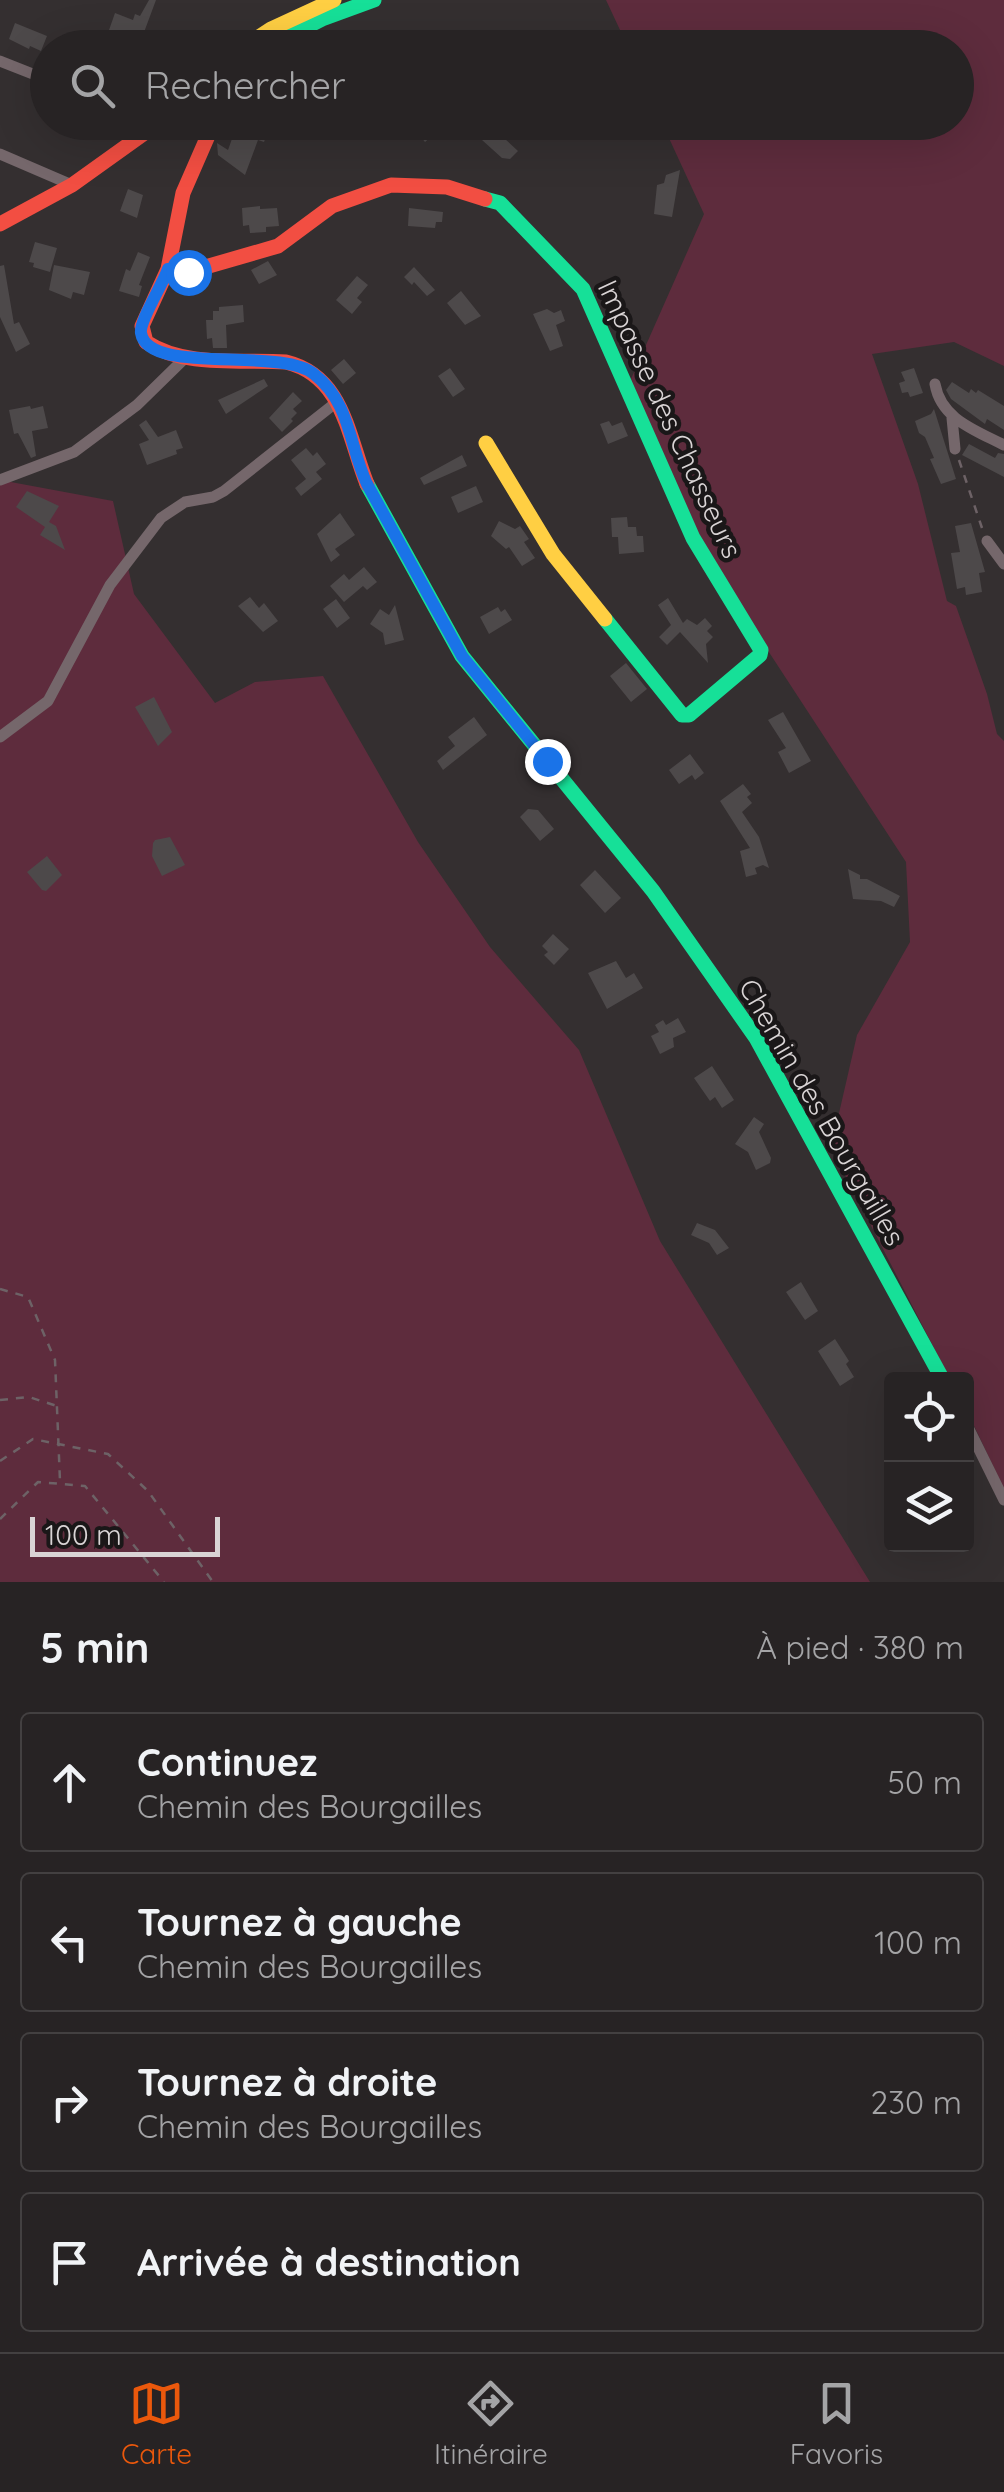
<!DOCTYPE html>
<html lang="fr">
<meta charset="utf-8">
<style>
:root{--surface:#272324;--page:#332f31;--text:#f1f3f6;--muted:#a4a4a6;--line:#434041;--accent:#ea580c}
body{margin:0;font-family:Quicksand,sans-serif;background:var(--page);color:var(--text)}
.controls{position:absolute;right:30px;bottom:30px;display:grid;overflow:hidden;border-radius:10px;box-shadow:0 10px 40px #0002}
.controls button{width:90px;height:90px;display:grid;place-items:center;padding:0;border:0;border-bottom:2px solid var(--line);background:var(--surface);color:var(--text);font:50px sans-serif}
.scale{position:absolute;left:30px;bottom:25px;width:190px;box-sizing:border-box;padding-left:10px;border:5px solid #d9d4d5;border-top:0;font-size:28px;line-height:35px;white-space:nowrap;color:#d9d4d5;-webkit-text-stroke:8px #1a1718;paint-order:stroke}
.stop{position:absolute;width:30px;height:30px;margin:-22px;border:8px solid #1a73e8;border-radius:50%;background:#fff}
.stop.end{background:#1a73e8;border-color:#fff;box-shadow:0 2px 10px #0008}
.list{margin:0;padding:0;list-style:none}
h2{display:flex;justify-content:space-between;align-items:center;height:130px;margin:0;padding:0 40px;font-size:42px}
h2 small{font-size:32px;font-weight:400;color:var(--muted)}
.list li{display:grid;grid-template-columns:65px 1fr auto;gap:30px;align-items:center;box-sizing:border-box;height:140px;margin:0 20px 20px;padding:0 20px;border:2px solid var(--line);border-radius:10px}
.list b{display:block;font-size:38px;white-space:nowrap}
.list p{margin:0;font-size:32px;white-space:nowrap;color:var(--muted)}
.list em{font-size:32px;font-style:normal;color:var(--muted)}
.icon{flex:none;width:55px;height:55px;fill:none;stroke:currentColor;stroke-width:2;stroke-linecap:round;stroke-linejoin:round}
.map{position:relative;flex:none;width:1004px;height:1582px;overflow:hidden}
.search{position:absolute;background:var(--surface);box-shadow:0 10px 40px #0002;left:30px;right:30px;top:30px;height:110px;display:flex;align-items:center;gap:25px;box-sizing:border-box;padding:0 35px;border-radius:55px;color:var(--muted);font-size:38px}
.sheet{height:770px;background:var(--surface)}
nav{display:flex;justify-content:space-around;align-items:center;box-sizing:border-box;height:140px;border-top:2px solid var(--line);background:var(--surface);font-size:28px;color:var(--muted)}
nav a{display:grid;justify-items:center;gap:5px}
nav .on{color:var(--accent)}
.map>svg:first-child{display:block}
.green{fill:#5e2c3d}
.building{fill:#4d494a}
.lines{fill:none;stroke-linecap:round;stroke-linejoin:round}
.path{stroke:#6d6266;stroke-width:2.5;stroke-dasharray:8 8;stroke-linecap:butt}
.street{stroke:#75676b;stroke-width:11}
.fast{stroke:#16e098;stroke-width:15}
.slow{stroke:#ffcf43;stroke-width:15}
.jam{stroke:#f24e42;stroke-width:15}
.route{stroke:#1a73e8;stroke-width:12}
.labels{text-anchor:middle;stroke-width:9;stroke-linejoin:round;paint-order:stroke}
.street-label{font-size:28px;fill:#d9d4d5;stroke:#1a1718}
</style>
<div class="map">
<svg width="1004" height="1582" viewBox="0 0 1004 1582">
<rect width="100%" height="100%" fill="#342f30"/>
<path class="green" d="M606,0h398v366l-50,-24 -82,12 46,130 29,117 9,5 31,88 10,40 7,7v748l-37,-78 -1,-31 -16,-1 -119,-231 26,-113 53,-93 -4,-80 -190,-291 -89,-183 77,-174 -42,-91 294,-1v-74l-328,-1z
M0,480l113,21 21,93 81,109 40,-21 68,-6 95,166 72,105 89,103 81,191 210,341h-870z"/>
<path class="building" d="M149,0h7l-13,35 -4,-2 -4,12 -26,-15 6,-17 18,7 2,-6 5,2z
M15,23l32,13 -6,15 -11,-5 -1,3 -20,-10z
M238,122h17l14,6 -5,14 -6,-2 -13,35 -27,-20 -1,-12 11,7z
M409,122h25l6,7 -15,13z
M486,127l21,7 -2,5 13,12 -8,8 -8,-1 -20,-18z
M680,170l-8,47 -18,-3 3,-29 7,-2 2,-8z
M128,189l15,6 -6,23 -17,-7z
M260,206v3l17,-1 2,18 -13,1v5l-16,1 -1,-8 -6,1 -1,-18z
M409,208l34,4 -1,10h-6l-1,6 -27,-2z
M35,242l22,6 -7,24 -17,-5 1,-4 -5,-1z
M138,252l12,5 -11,28 3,1 -3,11 -20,-6 7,-22 4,2z
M268,261l9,14 -18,9 -8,-14z
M4,265l10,59 5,-2 11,22 -14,8 -16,-35v-51z
M54,265l36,7 -6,23 -11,-3 -2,7 -22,-9z
M414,267l21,23 -8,6 -13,-14 -2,3 -8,-8z
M357,276l11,9 -11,13 5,4 -10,12 -16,-14z
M461,291l20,25 -16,9 -18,-22z
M243,305l1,17 -18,3 1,23h-14l-1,-10 -5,1 -1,-19h7v-9h6v-4z
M547,309l7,4 7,-3 4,11 -9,4 7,21 -13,5 -17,-37z
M344,359l12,14 -13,11 -12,-14z
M450,368l15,21 -12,8 -15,-21z
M914,368l9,25 -13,4 -2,-5 -6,1 -3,-10 6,-2 -4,-9z
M264,379l4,7 -42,28 -8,-14z
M952,382l17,11 2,-4 5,4 2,-3 26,16v24l-17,-11 -2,5 -34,-25 -5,-9z
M293,392l9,9 -9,8 4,4 -6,6 2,2 -11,11 -13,-14z
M30,406l1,3 12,-3 5,22 -16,3 4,25 -5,2 -13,-25 -4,1 -5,-24z
M934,409l22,70 -15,5 -11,-25 4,-1 -9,-21 -6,-4 -4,-12 16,-7z
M146,420l12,17 18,-7 7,18 -7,2 1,4 -30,11 -8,-21 10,-4 -10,-15z
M609,421l3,5 10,-4 6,14 -20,8 -8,-20z
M969,444l26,14 3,-5 6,1v23l-42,-22z
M306,448l7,8 4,-4 9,12 -10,8 6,7 -21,17 -6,-8 11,-9 -15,-19z
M462,455l5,11 -43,19 -4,-7z
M476,486l7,16 -25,11 -7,-16z
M27,491l32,15 -10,16 7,4 9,24 -25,-15 5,-8 -29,-20z
M340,513l15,22 -20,14 5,6 -9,7 -14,-28z
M627,517l1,10h8l1,9h6l1,16 -25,2 -1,-17h-6l-1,-19z
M499,521l16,8 5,-3 9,13 -5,3 11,16 -13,8 -13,-19 -3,2 -15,-13z
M971,523l14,49 -6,1 3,19 -16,3 -1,-8 -8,2 -6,-36 9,-1 -5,-26z
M364,567l13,15 -10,8 -4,-4 -19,16 -14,-16 14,-12 5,6z
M250,597l9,11 5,-5 14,18 -15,11 -25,-26z
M668,598l15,25 4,-4 10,6 8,-7 7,8 -5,5 6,6 -7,7 2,19 -28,-31 -13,13 -8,-8 12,-12 -13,-20z
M336,599l14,19 -13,10 -14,-19z
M395,605l9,35 -19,5 -2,-12 -13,-9 10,-15 9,6z
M498,607l3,5 4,-3 7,11 -23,14 -9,-17z
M626,663l21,26 -16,13 -21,-26z
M154,697l18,35 -14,14 -23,-39z
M783,712l28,49 -22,12 -11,-21 8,-4 -18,-28z
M474,717l13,18 -44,35 -6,-9 18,-15 -7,-9z
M690,754l14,19 -9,7 -3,-5 -13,9 -10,-14z
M743,784l8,10 -4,3 5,6 -10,9 17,25 10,31 -6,-3 -8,3 2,6 -11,3 -6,-26 10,-3 -30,-47z
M528,809l10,1 16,19 -14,12 -20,-24z
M170,837l15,28 -23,11 -10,-20 1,-13 2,-3z
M47,856l15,19 -16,16 -4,-1 -15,-18z
M848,869l12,6v4h7l33,17 -6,11 -13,-6 -28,-2z
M595,870l26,28 -16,15 -25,-28z
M553,934l16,15 -15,16 -10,-10 4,-3 -6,-6z
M616,961l10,17 8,-5 9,15 -36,21 -19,-36z
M678,1018l8,14 -13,6 1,9 -14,7 -9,-18 8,-4 -4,-7 8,-5 3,5z
M712,1066l22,34 -12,8 -7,-11 -5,4 -16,-23z
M754,1117l10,7 -5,8 12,26 -1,5 -14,7 -8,-18 -13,-8z
M697,1223l18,7 14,18 -12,7 -8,-12 -18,-8z
M801,1282l17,29 -13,9 -19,-28z
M835,1339l14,22 -3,3 8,13 -14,9 -22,-35z"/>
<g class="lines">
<path class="path" d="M959,460l23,68
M0,1289l28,8 27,63 5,121
M0,1400l29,-3 28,9
M0,1461l33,-22 75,15 40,37 65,91
M0,1519l38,-37 47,4 79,96"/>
<path class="street" d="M0,61l48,19
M0,154l72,31
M935,384c6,35 40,46 69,61
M952,418l3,31
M0,480l74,-28 63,-47 46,-45
M987,541l17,23
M0,737l48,-36 62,-116 51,-67 24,-16 28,-5 11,-6 114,-90
M966,1423l38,77"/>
<path class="fast" d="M265,48l57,-29 52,-19
M485,199l15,4 83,86 110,249 68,112 -1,5 -71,60h-7l-77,-96
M367,484l95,172 191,235 103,147 187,342"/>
<path class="slow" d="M242,48l29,-19 63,-29
M486,443l67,111 52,65"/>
<path class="jam" d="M214,122l-31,71 -15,76 -26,57 4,16c39,26 95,17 140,20 58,14 62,75 81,122
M0,224l72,-39 88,-63
M168,269l20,3 90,-26 54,-40 59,-21 56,2 38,12"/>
</g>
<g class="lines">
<path class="route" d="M188,272l-20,-3c-5,15 -29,52 -27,64 7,43 139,13 173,41 37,29 35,72 53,110l95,172 85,105"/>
</g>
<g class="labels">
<g class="street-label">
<text transform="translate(670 419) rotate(65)" y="10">Impasse des Chasseurs</text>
<text transform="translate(822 1112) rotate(60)" y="10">Chemin des Bourgailles</text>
</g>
</g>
</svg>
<div class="controls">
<button><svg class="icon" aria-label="locate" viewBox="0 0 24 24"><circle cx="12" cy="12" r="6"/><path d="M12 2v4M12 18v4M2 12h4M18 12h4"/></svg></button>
<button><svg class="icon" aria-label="layers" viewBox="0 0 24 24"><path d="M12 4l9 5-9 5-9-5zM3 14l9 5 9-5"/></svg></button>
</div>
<div class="scale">100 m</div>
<div class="stop" style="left:188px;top:272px"></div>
<div class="stop end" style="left:547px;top:761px"></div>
<div class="search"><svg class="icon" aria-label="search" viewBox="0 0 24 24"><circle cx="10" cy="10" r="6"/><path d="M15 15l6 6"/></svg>Rechercher</div>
</div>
<section class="sheet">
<h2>5 min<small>À pied · 380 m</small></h2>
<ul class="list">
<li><svg class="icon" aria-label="ahead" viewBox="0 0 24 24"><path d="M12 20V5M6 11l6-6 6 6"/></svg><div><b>Continuez</b><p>Chemin des Bourgailles</p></div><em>50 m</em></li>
<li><svg class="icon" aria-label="left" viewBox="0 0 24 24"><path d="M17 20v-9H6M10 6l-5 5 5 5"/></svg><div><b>Tournez à gauche</b><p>Chemin des Bourgailles</p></div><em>100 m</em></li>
<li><svg class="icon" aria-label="right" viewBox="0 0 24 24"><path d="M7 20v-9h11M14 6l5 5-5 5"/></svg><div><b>Tournez à droite</b><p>Chemin des Bourgailles</p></div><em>230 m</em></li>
<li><svg class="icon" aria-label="arrive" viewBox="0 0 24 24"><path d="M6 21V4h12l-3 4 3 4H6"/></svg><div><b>Arrivée à destination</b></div></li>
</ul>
</section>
<nav>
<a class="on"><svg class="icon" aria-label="map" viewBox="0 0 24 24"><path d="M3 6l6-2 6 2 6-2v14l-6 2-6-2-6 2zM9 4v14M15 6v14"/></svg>Carte</a>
<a><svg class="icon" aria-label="directions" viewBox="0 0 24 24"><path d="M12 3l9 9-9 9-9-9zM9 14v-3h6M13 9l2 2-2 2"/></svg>Itinéraire</a>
<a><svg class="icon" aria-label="saved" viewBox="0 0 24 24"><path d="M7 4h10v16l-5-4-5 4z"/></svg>Favoris</a>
</nav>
